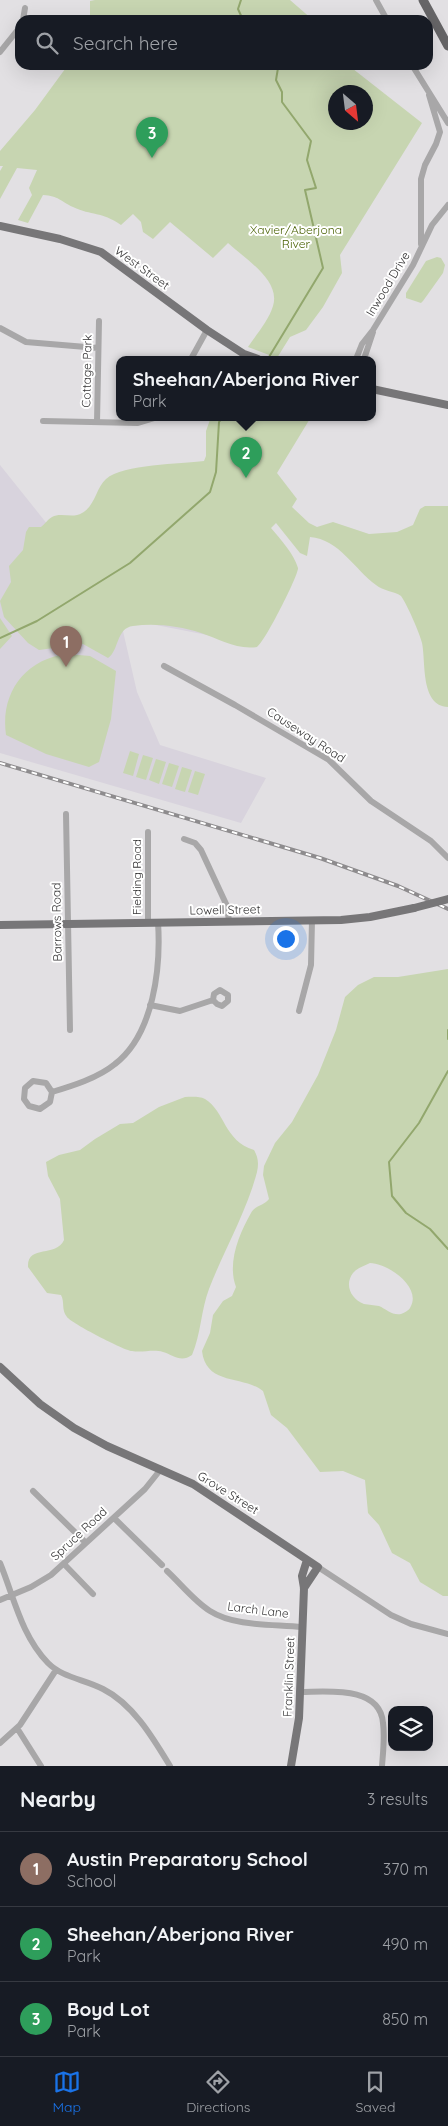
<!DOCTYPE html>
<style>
:root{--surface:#171b24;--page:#20242c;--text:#f1f3f6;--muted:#9ea1a6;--line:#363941;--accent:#1a73e8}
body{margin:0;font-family:Quicksand,sans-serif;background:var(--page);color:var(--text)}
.controls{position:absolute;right:15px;bottom:15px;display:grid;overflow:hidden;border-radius:10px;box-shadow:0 5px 20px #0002}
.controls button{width:45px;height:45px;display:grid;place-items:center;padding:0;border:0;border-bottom:1px solid var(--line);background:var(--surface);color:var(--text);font:25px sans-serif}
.compass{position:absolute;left:328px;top:85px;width:45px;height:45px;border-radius:50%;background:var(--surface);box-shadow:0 5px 20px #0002;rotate:152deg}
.you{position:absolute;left:285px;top:938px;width:18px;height:18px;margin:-12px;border:4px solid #fff;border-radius:50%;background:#1a73e8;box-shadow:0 0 0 8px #1a73e833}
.badge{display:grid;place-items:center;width:32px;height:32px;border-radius:50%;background:var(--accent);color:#fff;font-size:16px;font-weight:700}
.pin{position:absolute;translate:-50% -41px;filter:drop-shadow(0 1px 2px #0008)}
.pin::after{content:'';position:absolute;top:26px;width:18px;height:15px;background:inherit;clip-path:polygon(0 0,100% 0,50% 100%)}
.popup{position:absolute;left:116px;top:356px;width:260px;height:65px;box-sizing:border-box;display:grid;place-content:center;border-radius:10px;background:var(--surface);filter:drop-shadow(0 1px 4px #0005);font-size:16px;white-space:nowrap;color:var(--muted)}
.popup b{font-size:19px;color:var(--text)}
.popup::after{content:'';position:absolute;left:50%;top:100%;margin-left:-10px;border:10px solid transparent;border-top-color:var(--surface)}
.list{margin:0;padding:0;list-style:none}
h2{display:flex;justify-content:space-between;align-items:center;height:65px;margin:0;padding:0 20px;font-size:21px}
h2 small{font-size:16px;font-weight:400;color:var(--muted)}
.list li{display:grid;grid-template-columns:32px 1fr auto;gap:15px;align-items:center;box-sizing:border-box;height:75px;padding:0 20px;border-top:1px solid var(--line)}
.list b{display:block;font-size:19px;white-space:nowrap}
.list p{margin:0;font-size:16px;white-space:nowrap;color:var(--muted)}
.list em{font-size:16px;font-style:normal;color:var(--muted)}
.icon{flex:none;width:28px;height:28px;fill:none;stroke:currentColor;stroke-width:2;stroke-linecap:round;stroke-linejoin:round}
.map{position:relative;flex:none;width:448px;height:1766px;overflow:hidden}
.search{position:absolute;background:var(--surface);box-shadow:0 5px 20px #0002;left:15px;right:15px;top:15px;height:55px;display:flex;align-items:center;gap:12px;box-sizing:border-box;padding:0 18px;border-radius:15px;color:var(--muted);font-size:19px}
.sheet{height:290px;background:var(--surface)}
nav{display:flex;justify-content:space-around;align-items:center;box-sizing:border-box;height:70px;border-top:1px solid var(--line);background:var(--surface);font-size:14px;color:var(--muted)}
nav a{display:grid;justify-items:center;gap:2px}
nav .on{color:var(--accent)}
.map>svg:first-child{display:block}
.built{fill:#d8d3dd}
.green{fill:#c7d5b1;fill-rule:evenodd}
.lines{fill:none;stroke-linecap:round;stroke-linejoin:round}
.stream{stroke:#92a76d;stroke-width:2}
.minor{stroke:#a8a7a8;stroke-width:6}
.major{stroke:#777678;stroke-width:8}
.highway{stroke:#666567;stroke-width:9}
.rail-casing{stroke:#8e8c8e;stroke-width:4}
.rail{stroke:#fff;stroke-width:2;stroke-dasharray:5.5;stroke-linecap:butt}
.major-bridge{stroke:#777678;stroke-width:8}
.labels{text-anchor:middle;stroke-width:4;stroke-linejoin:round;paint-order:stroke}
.park-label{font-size:12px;fill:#496103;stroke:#fff}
.street-label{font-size:12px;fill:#343334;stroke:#fff}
</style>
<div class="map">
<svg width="448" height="1766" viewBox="0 0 448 1766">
<rect width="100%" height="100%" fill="#e2e0e3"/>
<path class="built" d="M0,465l60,75 183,102 -123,-24 17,74 23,53 106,33 -25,45 -241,-70z"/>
<path class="green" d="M95,0h195l23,20h-223v-19z
M68,65h280l74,58 -82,132 2,18 -19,34 -17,23 -16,7 -13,21 -29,-11c8,-12 21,-27 25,-41 8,-26 -28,-47 -45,-63l-15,15 -43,-36 -17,17 -10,-7 -2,-10 -8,-8 -12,11c-20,-14 -29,-9 -48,-18 -13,-6 -14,-11 -30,-12l-15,28 -10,-3 14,-25 -3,-7 8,-18 -20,-2 -17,31v-28l3,-5h-3v-15l35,-41zM336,92h30v30h-30z
M437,257l4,1 4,7 -2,8 -20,28 -2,2 -15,-5v-5l20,-32z
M211,417h100l-34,56 20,26 -5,8 17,16 8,4 16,-5 36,12 28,-2 16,-7 7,-16 5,-3h23v201c-28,-1 -22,-46 -26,-64 -2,-9 -15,-39 -21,-47 -7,-5 -18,-5 -25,-11 -21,-15 -37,-46 -66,-48l-3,19 -7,-3 -24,-30 -5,5c10,12 23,26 27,40 1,6 -33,74 -41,79 -21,3 -37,-8 -56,-14 -22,-7 -45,-10 -68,-7 -17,2 -14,25 -25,32l-25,-14 -44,6 -11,-7 -24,-26 -4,-16 11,-19 -2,-16 14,-16 3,-18 3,-5h12c4,-3 7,-8 11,-10 9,-5 21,2 30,-4 13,-7 14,-25 24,-34 17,-15 75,-15 98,-18l2,-5v-25z
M0,618l12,18 -12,13z
M67,654l23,2 26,15 -5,48 -12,43 -10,5 -43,-13 -40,-19c-6,-42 19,-76 61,-81z
M130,751l9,3 -6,22 -10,-3z
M143,755l10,3 -7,22 -10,-3z
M156,759l10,3 -7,22 -10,-4z
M169,763l10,3 -7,21 -10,-3z
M182,767l10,3 -7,22 -10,-3z
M195,771l10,3 -7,21 -10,-3z
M448,969v627h-5l-23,-14 -10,-19 -18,-10 -13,-28 -11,-12 -3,-33 -22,-9 -23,1 -33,-44 -16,-13 -8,-24c-20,-16 -57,-5 -61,-40l8,-18 3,-18 10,-14 9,-5 4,-9c-9,-24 3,-53 15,-74 3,-7 14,-8 18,-14l-6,-24 1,-9 11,-23 17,-21 26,-47 18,-45 9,-33 13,-12 16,-8h24zM370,1263c17,0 53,24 40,45 -1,2 -6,5 -9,6 -8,2 -15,-5 -22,-8 -5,-1 -10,-1 -15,-2 -13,-5 -20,-19 -11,-31 4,-5 11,-7 17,-10z
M185,1097c6,0 14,-1 20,2 20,12 19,42 49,51 4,7 5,13 3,22 -10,39 -33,78 -48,117 -8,21 -8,45 -17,66 -11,8 -19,0 -29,-3 -10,-3 -21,1 -31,-1 -7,0 -61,-28 -65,-34 -6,-7 -2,-15 -6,-22l-14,-2 -19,-26c-1,-23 28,-9 36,-27l-4,-41 -12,-23 -2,-14 13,-7 21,-5 15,-11 25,-15 13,-1 26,-16z"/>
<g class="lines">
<path class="stream" d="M241,0l-3,9 5,11
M269,357l54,-89 -18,-78 11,-2 -9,-28 4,-19 -29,-39v-10l-6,-12 2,-12 -2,-3
M0,638l37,-17 93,-58 80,-71 6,-20 3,-50 4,-5
M448,1030v9
M448,1071l-29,52 -30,39 3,34 14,17 24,16 18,20"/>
<path class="minor" d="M376,0l11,20
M23,20l2,-12
M0,52l20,-25
M412,65l36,58
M421,244v-65l4,-14 11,-21 4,-12 -11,-37
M0,328l26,14 72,6
M191,359l16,-29
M356,359l6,-15 11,-14 40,-65 19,-40 16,-20
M364,359l9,-27
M43,421l95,2 20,-6
M97,422l2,-101
M164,666l71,39 94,55 42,41 60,40 17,17
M66,814l4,216
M184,839l11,4 6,7 26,56 2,15
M148,922v-90
M150,1005l30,6 33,-11 4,4 5,2 6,-5v-6l-8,-5 -6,4 -1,6
M299,1011l12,-46 1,-45
M52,1092l-2,10 -10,7 -11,-3 -5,-7 1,-11 8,-7 13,2 6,9c20,-6 46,-14 63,-28 39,-30 46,-97 43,-142
M33,1491l53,52
M114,1518l48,47
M0,1563c14,34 21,72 48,100 15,15 36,16 55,26 30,15 50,49 67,77
M64,1564l29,30
M318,1567l73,48 20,9 37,10
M167,1571c14,13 27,30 43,40 25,16 64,13 92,16
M0,1600l31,-13 20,-12 94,-86 16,-20
M300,1692c27,0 80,-7 83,31 2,14 0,29 -1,43
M17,1728l24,38
M0,1743l20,-18 36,-55"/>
<path class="major" d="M0,226l60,13 41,13 106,78 37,24 14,5
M372,389l76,16
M0,925l341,-5 29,-3 44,-9
M0,1367l40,37 34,24 33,18 86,38 125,83 -14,21
M291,1766l8,-48 5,-130 -2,-12 5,-16"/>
<path class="highway" d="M423,0l25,46"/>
<g class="rail-casing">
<path id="rail" d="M0,763l320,95 78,28 50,23"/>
</g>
<use href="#rail" class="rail"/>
<path class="major-bridge" d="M414,908l34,-9"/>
</g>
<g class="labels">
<g class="park-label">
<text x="296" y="234">Xavier/Aberjona<tspan x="296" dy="14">River</tspan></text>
</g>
<g class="street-label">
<text transform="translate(142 268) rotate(36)" y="4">West Street</text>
<text transform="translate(388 284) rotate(-59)" y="4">Inwood Drive</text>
<text transform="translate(87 371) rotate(-89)" y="4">Cottage Park</text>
<text transform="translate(306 735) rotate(33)" y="4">Causeway Road</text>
<text transform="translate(137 877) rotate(-90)" y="4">Fielding Road</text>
<text transform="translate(225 910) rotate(-1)" y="4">Lowell Street</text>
<text transform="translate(57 922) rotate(-91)" y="4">Barrows Road</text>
<text transform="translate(228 1493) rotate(32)" y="4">Grove Street</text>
<text transform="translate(79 1534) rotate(-43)" y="4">Spruce Road</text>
<text transform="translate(258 1610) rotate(7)" y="4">Larch Lane</text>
<text transform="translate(289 1677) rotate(-88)" y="4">Franklin Street</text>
</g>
</g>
</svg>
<div class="controls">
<button><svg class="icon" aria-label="layers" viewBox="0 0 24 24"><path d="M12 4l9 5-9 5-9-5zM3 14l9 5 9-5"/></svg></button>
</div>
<svg class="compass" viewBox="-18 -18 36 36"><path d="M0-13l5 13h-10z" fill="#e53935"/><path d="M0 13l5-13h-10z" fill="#9ea1a6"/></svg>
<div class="you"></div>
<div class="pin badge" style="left:66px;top:667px;background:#8d6e63">1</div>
<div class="pin badge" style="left:246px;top:478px;background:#2e9e5b">2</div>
<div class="popup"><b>Sheehan/Aberjona River</b>Park</div>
<div class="pin badge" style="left:152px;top:158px;background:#2e9e5b">3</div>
<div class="search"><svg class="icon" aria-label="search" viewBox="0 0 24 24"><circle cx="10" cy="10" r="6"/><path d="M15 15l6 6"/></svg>Search here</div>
</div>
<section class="sheet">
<h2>Nearby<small>3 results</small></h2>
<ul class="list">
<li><span class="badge" style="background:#8d6e63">1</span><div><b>Austin Preparatory School</b><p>School</p></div><em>370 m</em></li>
<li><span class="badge" style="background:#2e9e5b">2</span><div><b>Sheehan/Aberjona River</b><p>Park</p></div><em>490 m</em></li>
<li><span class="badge" style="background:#2e9e5b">3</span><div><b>Boyd Lot</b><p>Park</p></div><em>850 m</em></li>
</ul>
</section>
<nav>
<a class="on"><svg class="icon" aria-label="map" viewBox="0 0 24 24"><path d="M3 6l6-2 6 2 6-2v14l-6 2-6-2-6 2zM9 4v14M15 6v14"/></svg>Map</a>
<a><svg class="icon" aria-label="directions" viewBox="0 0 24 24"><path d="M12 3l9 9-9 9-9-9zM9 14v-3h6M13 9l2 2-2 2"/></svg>Directions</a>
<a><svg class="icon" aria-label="saved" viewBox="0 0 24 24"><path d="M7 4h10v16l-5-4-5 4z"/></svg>Saved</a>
</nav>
